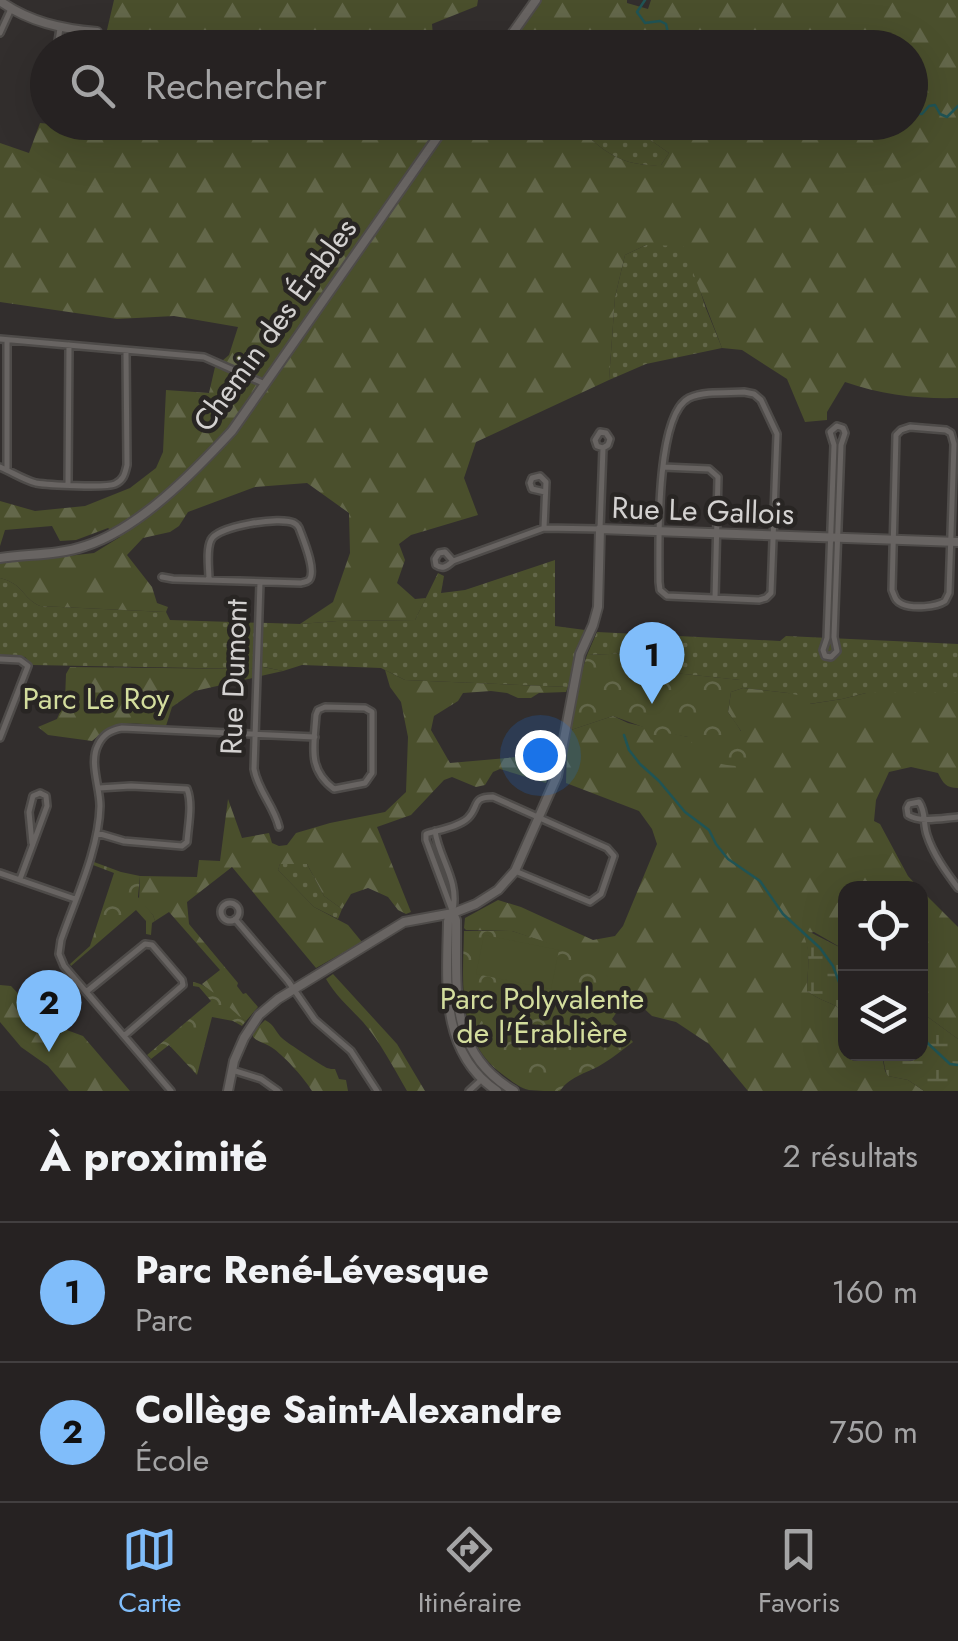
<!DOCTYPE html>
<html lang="fr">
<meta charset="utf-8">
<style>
:root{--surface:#262222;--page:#2e2a2a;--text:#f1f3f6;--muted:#a4a4a5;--line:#423f40;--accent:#80bdfa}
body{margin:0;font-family:Jost,sans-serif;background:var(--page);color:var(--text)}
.controls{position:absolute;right:30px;bottom:30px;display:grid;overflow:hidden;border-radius:20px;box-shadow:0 10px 40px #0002}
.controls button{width:90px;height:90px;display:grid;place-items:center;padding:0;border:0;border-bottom:2px solid var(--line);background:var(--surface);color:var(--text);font:50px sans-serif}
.you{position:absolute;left:540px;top:755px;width:35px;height:35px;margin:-25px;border:8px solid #fff;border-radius:50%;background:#1a73e8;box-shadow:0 0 0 15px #1a73e833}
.badge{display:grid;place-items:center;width:65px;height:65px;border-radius:50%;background:var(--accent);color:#111;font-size:32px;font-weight:700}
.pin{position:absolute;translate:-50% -82px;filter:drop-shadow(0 2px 5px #0008)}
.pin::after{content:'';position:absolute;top:52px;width:35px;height:30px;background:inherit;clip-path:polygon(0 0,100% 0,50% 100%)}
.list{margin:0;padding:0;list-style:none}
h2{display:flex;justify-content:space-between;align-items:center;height:130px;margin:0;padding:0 40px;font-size:42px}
h2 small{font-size:32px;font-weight:400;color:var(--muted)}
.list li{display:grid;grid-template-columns:65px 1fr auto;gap:30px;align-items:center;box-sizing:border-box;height:140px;padding:0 40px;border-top:2px solid var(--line)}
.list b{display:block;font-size:38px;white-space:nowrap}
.list p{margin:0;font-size:32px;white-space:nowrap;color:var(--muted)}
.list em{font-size:32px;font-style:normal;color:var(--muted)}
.icon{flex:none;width:55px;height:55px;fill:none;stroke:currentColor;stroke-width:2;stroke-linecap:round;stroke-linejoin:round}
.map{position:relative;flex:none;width:958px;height:1091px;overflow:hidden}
.search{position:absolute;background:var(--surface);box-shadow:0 10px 40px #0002;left:30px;right:30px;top:30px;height:110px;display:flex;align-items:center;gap:25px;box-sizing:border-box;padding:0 35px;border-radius:55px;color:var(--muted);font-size:38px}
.sheet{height:410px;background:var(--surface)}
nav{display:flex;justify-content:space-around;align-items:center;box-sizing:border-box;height:140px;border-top:2px solid var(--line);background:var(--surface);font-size:28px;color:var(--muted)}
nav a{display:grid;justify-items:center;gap:5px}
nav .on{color:var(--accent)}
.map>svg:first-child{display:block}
.grass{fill:url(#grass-dots)}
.forest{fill:url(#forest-firs)}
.wetland{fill:url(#wetland-marsh)}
.park{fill:url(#park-crowns)}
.pitch{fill:#4a4f2c}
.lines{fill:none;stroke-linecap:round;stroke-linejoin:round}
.stream{stroke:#205455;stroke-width:2.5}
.street-casing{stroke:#4e4b49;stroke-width:10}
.secondary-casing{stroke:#4e4b49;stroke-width:12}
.street{stroke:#686462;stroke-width:5}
.secondary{stroke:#686462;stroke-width:8}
.labels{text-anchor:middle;stroke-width:9;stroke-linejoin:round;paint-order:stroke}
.street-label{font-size:30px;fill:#d3d1d0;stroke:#282523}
.park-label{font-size:30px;fill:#d3dd9d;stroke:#282523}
</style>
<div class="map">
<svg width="958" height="1091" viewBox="0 0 958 1091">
<defs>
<pattern id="grass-dots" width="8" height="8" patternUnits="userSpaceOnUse" patternTransform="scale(2.5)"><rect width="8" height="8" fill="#4a4f2c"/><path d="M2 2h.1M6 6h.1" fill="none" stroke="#63674a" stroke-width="1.8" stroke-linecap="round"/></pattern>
<pattern id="forest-firs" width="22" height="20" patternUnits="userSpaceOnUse" patternTransform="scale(2.5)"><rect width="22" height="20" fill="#4a4f2c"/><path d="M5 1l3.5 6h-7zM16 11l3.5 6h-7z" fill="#63674a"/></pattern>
<pattern id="wetland-marsh" width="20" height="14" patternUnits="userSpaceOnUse" patternTransform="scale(2.5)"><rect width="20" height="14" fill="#4a4f2c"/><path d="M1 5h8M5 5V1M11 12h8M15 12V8" fill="none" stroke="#63674a"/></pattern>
<pattern id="park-crowns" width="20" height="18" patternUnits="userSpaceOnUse" patternTransform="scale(2.5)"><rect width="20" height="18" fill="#4a4f2c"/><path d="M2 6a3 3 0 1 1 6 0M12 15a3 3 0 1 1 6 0" fill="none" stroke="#63674a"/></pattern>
</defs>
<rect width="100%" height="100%" fill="#322e2d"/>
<path class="grass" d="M572,123h60l14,14 23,16 -8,12c-44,2 -58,-16 -89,-42z
M667,244l16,1 6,9 16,52 17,42 -76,16 -37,16 6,-83 10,-42 21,-10z
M555,560v66l30,4 -8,18 -9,39 -163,-7 -24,-12 -79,-3 -19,6 -19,-4 -13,2 -219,-4 -7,-8 -25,-2v-77c24,6 22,20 40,28l126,6 4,8 130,4 37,-3 78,-1 23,-47 6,3 -3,17 24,-3z
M597,632l183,9 6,-5 172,8v49h-92l-24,6 -33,5 -21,-11 -45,-5 -3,-8 -75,-8 -8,-6v-20l-25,7 -45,2z
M299,862l8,2 17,32 18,13 -4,10 -24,-12 -36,-37 2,-6z"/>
<path class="forest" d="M114,0h364l-1,6 -45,18 2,23h-331z
M531,0h96v3l21,6 3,-9h307v398c-39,1 -76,-3 -113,-16l-18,30v8l-22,2 -18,-43 -45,-29 -20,-2 -39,-102 -37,-1 -21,10 -10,42 -6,83 -133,62 -12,36 14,37 -67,20 -12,9 6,16 -8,23 18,16 11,-1 -11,22 -78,1 -37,3 33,-22 17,-49 -1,-40 -42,-30 -52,4 -67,25 -9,14 -9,6 -27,6 -16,17 25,32 5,16 11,4 -2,5 -126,-6c-18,-8 -16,-22 -40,-28v-17l33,-1 61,-7 26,-16 -12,-9 -32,12 -16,1 -8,-15 -47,4 -5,16v-45l35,10 50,-5 45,-18 26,-20 7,-16 3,-62 43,3 6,-26 14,-12 9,-28 -64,-11 -57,3 -117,-17v-159l29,10 11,-30 43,4 2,-5 487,1c31,26 45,44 89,42l8,-12 -23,-16 -14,-14 278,-1v-74h-391l-9,-4 27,-39z
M70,667l181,2 12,-2 20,4 -88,20 -23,16 -6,19c-33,-2 -47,-9 -74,15l-44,-6 -10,-8 19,-8 8,-19 1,-26z
M385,670l20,10 163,7 -2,5 -27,1 -8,5h-13l-11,-5 -16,-2 -28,2 -5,8 -24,15 -3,14 19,33 90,-8 11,2 1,7 -6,19 -46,-14 -7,3 -8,13 -9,2 -24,-10 -8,3 -33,35 -34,12 34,85 -5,2 -8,-4 -10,-13 -20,-9 -17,6 -9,15 -18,-13 -17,-32h-27l-2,6 36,37 34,18 14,17 -46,26 -84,-101 -45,35 2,22 49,59 -1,3 6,8 3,-1 12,14 -12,14 -13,-8 -31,-29 18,-14 -51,-58 -14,9 -2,-6 -14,-15 1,-24 57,1 2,-17 21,1 8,-62 14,39 27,-5 3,10 7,3 8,-1 9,-12 34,-10 55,-11 21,-20 2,-55 -7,-35 -11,-15z
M743,688l45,5 19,4 3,7 32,-5 24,-6h92v95c-12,0 -15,-5 -20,-15l-27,-6 -22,5 -13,28 -2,21 6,3 28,52 11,12h-73l-1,62 -31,-18 -10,2c8,19 3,36 3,57 12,10 27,11 38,22l1,41h32l4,2 3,15 3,5 20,4 16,11h-176l-39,-47 -33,-22 -24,-6 -17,-16 -5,-8 -62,-42 -56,-19 -46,-1 -2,-2 1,-10 33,-18 23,7 72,33 22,-4 8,-10 34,-82 -5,-15 -13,-18 -73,-28 1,-33 4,-20 42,-14 15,7 60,14 53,-6 -13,-19 3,-20z
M921,890l37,37v112l-37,-27z
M333,974l64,70 28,47h-18c-14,-24 -26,-48 -44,-69 -14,-15 -27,-26 -37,-43z
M0,985l11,1 34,36 38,14 47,55h-61l-21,-25 -27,-19 -21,-25z
M265,1020c10,5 10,12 18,19 3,3 41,28 44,29 3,1 5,1 8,1l4,10 7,1 2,11h-36c-7,-12 -26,-33 -38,-42 -7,-6 -15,-6 -21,-12v-5z"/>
<path class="wetland" d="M806,930l39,20v63c-11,-11 -26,-12 -38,-22 0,-21 5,-38 -4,-57z
M921,1012l37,27v52h-34l-16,-11 -20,-4c-4,-6 -3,-13 -6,-20l-4,-2h42z"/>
<path class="park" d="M637,644l20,1v21l8,6 76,8 2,8 -12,4 -3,20c13,18 24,33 20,55 -32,-2 -42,-4 -60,-30l-22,-4 -15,7 -8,-13 -30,-11 -42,14 10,-56 6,-19 45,-2z
M94,862l27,10 19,4 -2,21 15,18 2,6 -3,2 -1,12 -5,-1v-13l-10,-11 -65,56 -1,-2 20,-18 24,-73 -21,-8z
M464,931h48l56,18 63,43 -19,27 21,23c-10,7 -19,15 -29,21 -15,10 -33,12 -44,28 -10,0 -22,0 -31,-1 -10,-2 -19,-10 -27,-16 -46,-34 -39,-92 -38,-143z
M193,982c19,3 36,28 53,39l-4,5 -9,-5 -21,-4 -15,58 -28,-30 -18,14 -4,-4 64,-54 -12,-14 -6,-1z"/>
<path class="pitch" d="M484,935l75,15 -8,39 -75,-15z
M496,996l21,38 -21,12 -22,-39z"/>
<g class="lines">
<path class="stream" d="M645,0l-8,12 8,11 15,-2 6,3 4,17 11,7
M760,48l6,-8 26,8
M812,48h1
M910,113l12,1 7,-8 6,-1 5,9 7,3 11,-11
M624,735l5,15 11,14 19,17 26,31 24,18 7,14 12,15 32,22 23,33 37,34 13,18 6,16 7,5
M920,1036l30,28 8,1"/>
<g class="street-casing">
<path id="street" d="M0,33l11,-24
M57,48l3,-20
M74,48l3,-17
M0,339l204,18 61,27
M744,392l10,2 7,6 16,34 -6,159 -5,5 -7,2 -92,-4 -7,-6 -1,-8c0,-36 -4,-167 30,-184 15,-7 39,-5 55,-6z
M837,426l6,2 2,5 -4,12 -7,192 3,14 -6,6 -6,-1 -2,-6 4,-12 7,-193 -4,-13z
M910,427l36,3 5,3 3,11 -5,149 -4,8c-9,6 -32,8 -43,3 -7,-3 -7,-7 -10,-14l4,-155 5,-5z
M0,467c12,5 24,13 36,16 12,2 70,5 79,1 9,-4 10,-11 12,-19l-1,-114
M663,467l46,2 9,8 -3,121
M7,470v-130
M68,484l1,-139
M544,528l2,-46 -6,-6 -8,2 -2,5 2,6 13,3
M453,561c-6,5 -10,9 -17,4l-1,-6 4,-6 6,-1 8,9 91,-33 56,1 3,-81 5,-3 2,-6 -4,-6 -6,-1 -5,8 2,6 6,2
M162,577l11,2 128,4c3,-1 6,-1 8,-3 8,-9 -6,-41 -10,-52 -1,-2 -3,-4 -5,-5 -13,-7 -77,3 -83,17 -5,10 -2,29 -2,40
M260,582l-6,187c4,22 20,37 25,58
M0,659l20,1 8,6 -28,72
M325,707l40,1 7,4v61l-7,10 -31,6c-27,-20 -20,-43 -18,-74l2,-5z
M958,817c-15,1 -38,6 -50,-2l-1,-7 2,-4 10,-2c7,10 4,21 8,33 6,19 19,37 31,53
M435,831c4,28 24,49 18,79
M97,833l27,8 58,5 5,-4c1,-16 6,-38 0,-53l-56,-3 -32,2
M0,873l75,26
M20,879l27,-73 -1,-10 -6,-3 -7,3 -4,16 3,31
M221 912a9 9 0 1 1 18 0a9 9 0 1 1-18 0Z
M453,913l-27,-73v-6c12,-4 33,-7 42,-16 12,-12 3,-21 25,-21l114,51 7,8 -13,38 -11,8 -75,-31
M235,919l53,62 27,39 36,31 26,40
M86,992l59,-48 7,1 30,35 1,5 -59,51
M232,1070l29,9 17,12
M171,1091l-107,-125 -5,-12 2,-14c14,-41 38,-90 39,-134 0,-19 -11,-44 -2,-61 5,-11 13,-15 24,-17l193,9
M469,1091l12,-11"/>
</g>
<g class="secondary-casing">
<path id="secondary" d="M0,1c29,21 62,28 97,31
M502,48l34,-48
M0,558c28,-4 59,-3 85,-12 54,-17 109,-74 147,-115l216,-309
M453,913l3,7c1,67 -9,132 58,171
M453,913l-5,8c-1,61 -9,131 49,170
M228,1091l6,-30 10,-23 15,-23 19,-16 126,-77 49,-9 23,-9 22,-14 17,-19 42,-95 23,-122 13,-29 5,-18 2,-78 358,13"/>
</g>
<use href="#street" class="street"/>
<use href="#secondary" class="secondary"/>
</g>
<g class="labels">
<g class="street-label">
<text transform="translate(275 325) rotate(-54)" y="10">Chemin des Érables</text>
<text transform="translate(703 511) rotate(2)" y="10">Rue Le Gallois</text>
<text transform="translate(234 677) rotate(-88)" y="10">Rue Dumont</text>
</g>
<g class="park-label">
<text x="96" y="709">Parc Le Roy</text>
<text x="542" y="1009">Parc Polyvalente<tspan x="542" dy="34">de l'Érablière</tspan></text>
</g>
</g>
</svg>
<div class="controls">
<button><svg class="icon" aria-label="locate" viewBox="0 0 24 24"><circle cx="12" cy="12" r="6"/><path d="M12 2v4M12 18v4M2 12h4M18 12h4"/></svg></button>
<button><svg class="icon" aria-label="layers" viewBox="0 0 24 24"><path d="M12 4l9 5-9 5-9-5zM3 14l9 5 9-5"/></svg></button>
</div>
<div class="you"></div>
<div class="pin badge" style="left:652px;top:704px">1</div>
<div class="pin badge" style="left:49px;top:1052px">2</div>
<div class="search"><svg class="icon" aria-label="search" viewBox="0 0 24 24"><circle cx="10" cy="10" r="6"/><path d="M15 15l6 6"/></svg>Rechercher</div>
</div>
<section class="sheet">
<h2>À proximité<small>2 résultats</small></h2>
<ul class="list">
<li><span class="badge">1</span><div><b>Parc René-Lévesque</b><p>Parc</p></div><em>160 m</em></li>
<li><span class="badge">2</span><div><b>Collège Saint-Alexandre</b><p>École</p></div><em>750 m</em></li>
</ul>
</section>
<nav>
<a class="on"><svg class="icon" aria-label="map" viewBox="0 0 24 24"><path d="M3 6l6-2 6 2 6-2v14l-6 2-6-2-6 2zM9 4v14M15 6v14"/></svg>Carte</a>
<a><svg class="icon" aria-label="directions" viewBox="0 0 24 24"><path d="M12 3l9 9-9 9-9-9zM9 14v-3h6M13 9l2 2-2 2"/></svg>Itinéraire</a>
<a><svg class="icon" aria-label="saved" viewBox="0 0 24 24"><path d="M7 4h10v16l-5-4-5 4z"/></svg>Favoris</a>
</nav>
